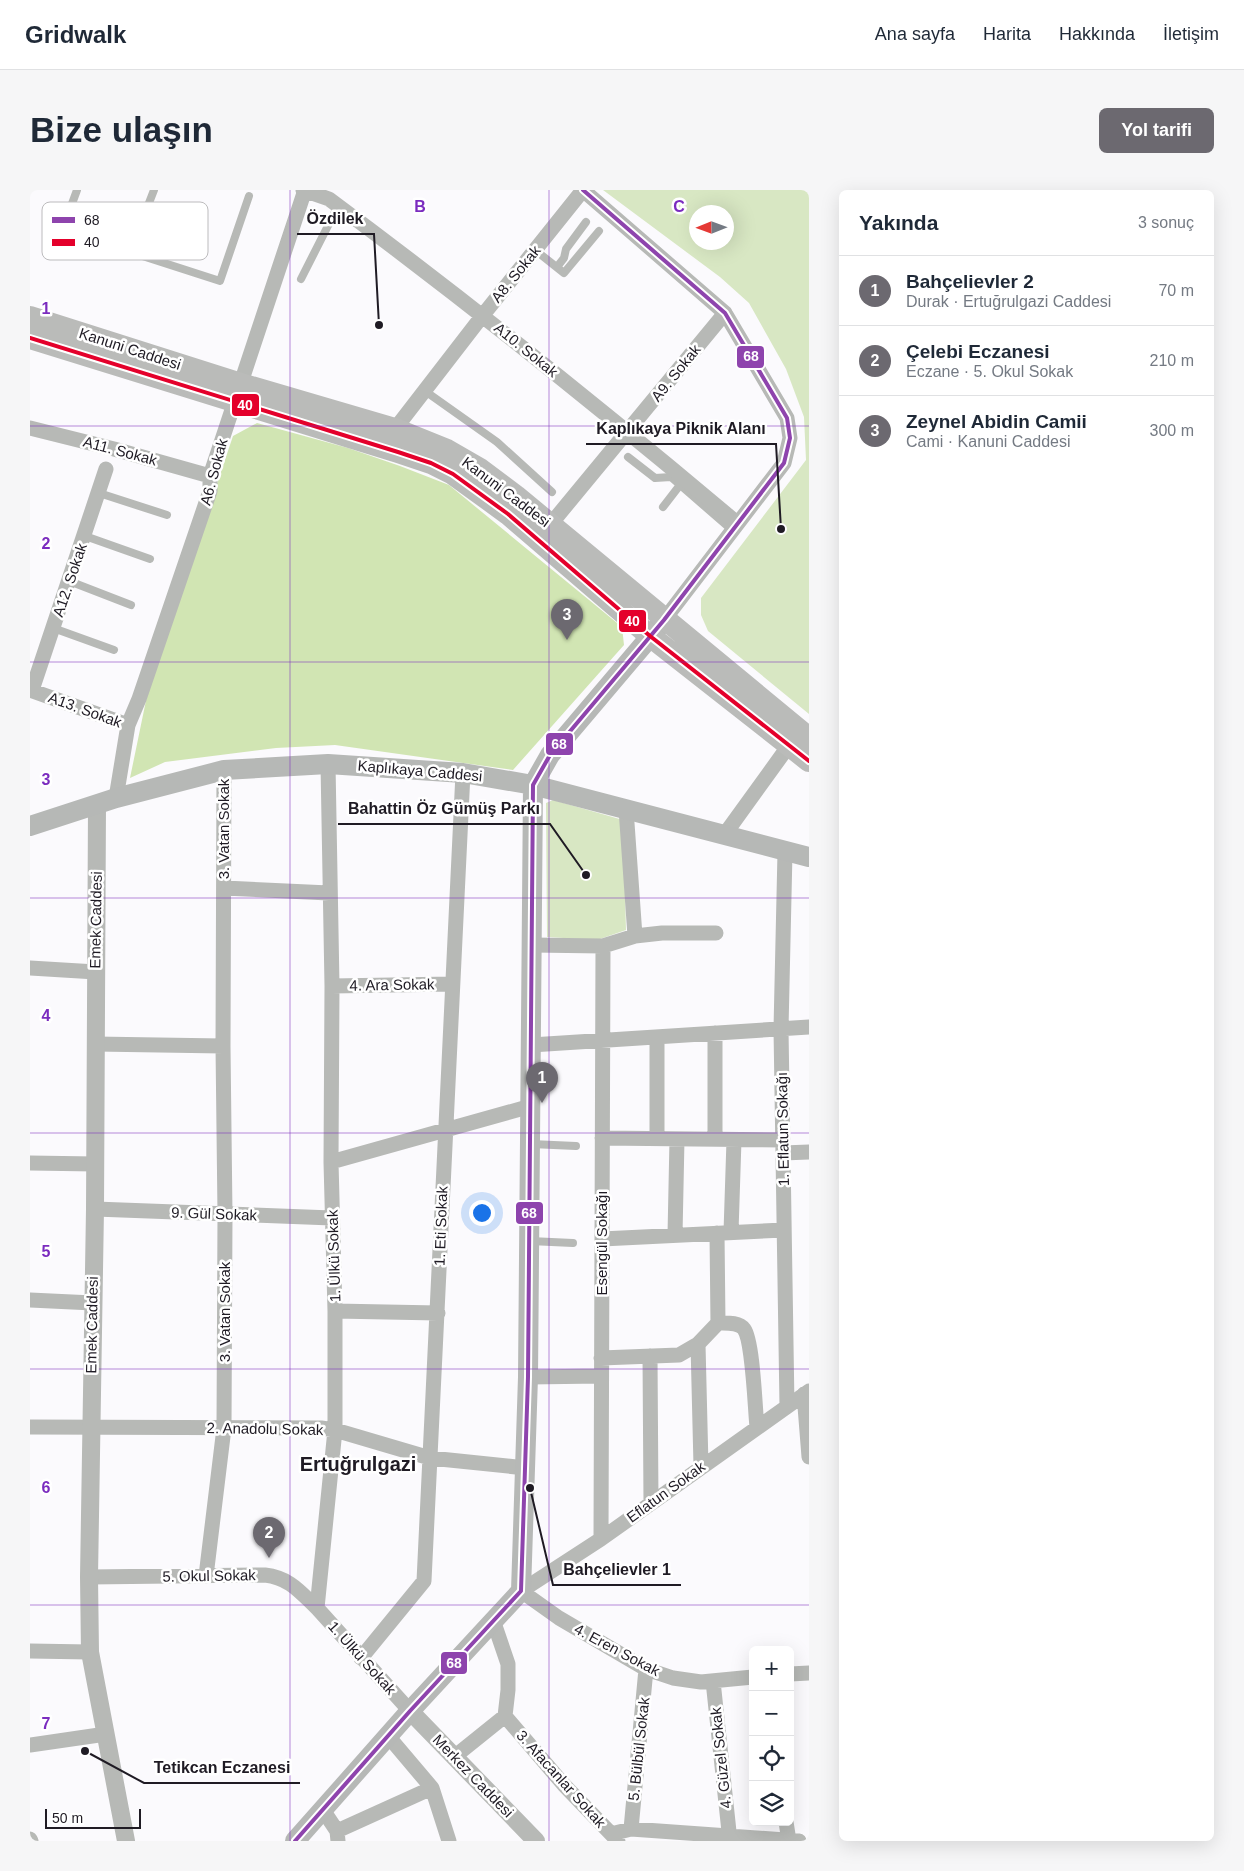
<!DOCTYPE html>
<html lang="tr">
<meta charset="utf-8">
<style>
:root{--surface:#fff;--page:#f6f6f7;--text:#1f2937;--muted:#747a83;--line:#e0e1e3;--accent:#6c6970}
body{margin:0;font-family:Helvetica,sans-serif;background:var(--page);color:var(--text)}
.controls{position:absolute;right:15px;bottom:15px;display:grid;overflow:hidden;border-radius:8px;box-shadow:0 5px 20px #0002}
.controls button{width:45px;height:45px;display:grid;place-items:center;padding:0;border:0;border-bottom:1px solid var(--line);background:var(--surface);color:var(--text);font:25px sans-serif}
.compass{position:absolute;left:659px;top:15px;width:45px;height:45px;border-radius:50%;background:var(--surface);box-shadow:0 5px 20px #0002;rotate:269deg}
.scale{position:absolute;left:15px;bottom:12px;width:96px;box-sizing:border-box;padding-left:5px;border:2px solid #1f1b24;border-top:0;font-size:14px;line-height:18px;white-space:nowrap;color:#1f1b24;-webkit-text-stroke:4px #fff;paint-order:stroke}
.you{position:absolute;left:451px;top:1022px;width:18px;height:18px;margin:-12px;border:4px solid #fff;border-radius:50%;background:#1a73e8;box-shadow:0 0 0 8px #1a73e833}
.badge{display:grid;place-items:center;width:32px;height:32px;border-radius:50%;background:var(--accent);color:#fff;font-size:16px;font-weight:700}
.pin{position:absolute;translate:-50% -41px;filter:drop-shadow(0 1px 2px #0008)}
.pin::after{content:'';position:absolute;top:26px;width:18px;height:15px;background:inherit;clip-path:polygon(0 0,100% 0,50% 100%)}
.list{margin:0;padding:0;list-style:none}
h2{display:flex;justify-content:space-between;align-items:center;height:65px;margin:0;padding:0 20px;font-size:21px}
h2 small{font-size:16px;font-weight:400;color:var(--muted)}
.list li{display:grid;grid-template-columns:32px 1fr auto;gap:15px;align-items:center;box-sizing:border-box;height:70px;padding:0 20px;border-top:1px solid var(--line)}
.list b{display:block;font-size:19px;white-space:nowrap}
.list p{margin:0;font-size:16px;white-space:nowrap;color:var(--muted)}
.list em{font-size:16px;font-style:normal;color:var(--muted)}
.icon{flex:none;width:28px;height:28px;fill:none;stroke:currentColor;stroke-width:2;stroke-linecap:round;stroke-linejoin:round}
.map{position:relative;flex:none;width:779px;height:1651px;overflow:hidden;border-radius:8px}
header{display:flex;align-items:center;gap:30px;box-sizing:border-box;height:70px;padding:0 25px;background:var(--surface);border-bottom:1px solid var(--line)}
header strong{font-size:24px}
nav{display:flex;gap:28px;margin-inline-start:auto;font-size:18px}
.intro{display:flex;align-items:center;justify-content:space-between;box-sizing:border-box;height:120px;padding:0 30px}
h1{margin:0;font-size:35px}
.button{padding:12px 22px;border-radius:8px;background:var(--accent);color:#fff;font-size:18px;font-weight:700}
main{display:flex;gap:30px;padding:0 30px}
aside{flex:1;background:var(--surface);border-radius:8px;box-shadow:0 5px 20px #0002}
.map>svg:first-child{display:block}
.green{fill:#d8e7c3;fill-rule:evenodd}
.forest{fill:#d1e5b3}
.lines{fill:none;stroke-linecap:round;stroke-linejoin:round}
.service{stroke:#b7b9b6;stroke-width:8}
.minor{stroke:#b7b9b6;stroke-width:15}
.tertiary{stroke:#b7b9b6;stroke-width:18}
.secondary{stroke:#b6b8b6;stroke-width:20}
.primary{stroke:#babbb9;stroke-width:22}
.bus-1-casing{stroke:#fff;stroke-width:8}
.bus-2-casing{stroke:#fff;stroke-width:8}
.bus-1{stroke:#8e44ad;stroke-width:4}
.bus-2{stroke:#e4002b;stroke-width:4}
.grid{fill:none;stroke:#7b2cbf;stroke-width:1;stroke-opacity:0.55}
.labels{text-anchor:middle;stroke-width:5;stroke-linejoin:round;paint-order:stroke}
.street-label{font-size:15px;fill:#1f1b24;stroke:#fff}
.district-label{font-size:20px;font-weight:bold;fill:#1f1b24;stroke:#fff}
.key{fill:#fff;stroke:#bcbbbd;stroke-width:1}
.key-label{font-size:14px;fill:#1f1b24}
.grid-label{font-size:16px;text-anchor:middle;font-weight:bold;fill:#7b2cbf;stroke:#fff;stroke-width:5;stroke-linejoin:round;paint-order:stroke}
.leader{fill:none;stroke:#1f1b24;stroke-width:2}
.callout-dot{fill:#1f1b24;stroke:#fff;stroke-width:2}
.callout-label{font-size:16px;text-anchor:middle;font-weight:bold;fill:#1f1b24;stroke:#fff;stroke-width:5;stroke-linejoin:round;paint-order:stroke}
.line-badge{stroke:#fff;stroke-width:2}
.badge-label{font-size:14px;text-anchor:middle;font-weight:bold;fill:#fff}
</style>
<header>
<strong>Gridwalk</strong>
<nav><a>Ana sayfa</a><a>Harita</a><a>Hakkında</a><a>İletişim</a></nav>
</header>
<div class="intro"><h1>Bize ulaşın</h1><a class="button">Yol tarifi</a></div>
<main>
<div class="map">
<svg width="779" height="1651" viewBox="0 0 779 1651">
<rect width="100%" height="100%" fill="#fbfafd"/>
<path class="green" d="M573,0h206v524l-101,-83 -7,-16v-17l105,-138 -2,-43 -18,-48 -37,-66 -29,-26zM666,22h30v30h-30z
M523,610l70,20 3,110 -29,10 -50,-3 -1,-134z"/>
<path class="forest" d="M227,233l91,25 52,18 49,19 173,142 2,18 -111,125 -178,-25 -59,3 -111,14 -35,16 19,-92 84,-250z"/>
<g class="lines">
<path class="service" d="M124,0l-24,62 90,29 29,-85
M36,30l11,-30
M505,60l29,23 35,-42
M527,77l7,-9 2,-9 20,-27
M271,89l37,-73
M395,201l72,51 55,50
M598,267l27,21 16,-1 61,53
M69,303l68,22
M633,317l17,-22
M55,346l65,23
M39,391l62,24
M23,438l61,22
M501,954l45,2
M500,1051l43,2"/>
<path class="minor" d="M273,0l26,9c140,104 275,212 408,324
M553,0l142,123 62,105 3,20 -6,25 -120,157
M0,238l84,21 96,27
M365,239l88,-114 100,-125
M520,335l175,-212
M0,500l98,35 -12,73
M2,500l74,-221
M98,535l11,-26 71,-208v-15l95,-286
M298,574l4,222 -1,176 4,149v119l-18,178 93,103
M596,619l9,127
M695,644l65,-90
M755,662l-4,177 6,377
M194,698l105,5
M502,755l71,1 32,-10 27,-3h54
M0,778l66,4
M302,796l120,-2
M65,854l128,2
M501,855l278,-18
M572,948l181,2
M627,949v-102
M685,949v-106
M753,963l26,-1
M301,972l200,-56
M0,973l65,1
M65,1019l237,9
M701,1042l3,-92
M645,1045l2,-96
M572,1049l182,-9
M0,1110l63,3
M305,1121l103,2
M688,1133c9,0 21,-1 26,6 9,12 11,80 13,98
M668,1154l3,122
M620,1166l1,147
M571,1168l78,-3 19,-11 20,-21 -1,-90
M498,1187l73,-1
M774,1204l5,63
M0,1237l291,1 14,2 95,28 96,10
M571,1349l2,-593
M176,1386l18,-148 1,-213 -2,-169 1,-276
M59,1387l176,-2c25,3 35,17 52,33
M463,1430l15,44v26l-3,26 59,69 54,56
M0,1461l60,1
M331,1468l63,-77 39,-808
M760,1484l19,-1
M723,1487l-52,5 -28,-4 -27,-9 -87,-51 -38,-27 80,-52 208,-148
M683,1491l17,160
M358,1546l44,52 17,53
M0,1555l76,-11
M424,1567l51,-41
M293,1620l14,21 1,10
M756,1632l3,19
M601,1639l15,-160
M307,1641l95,-43
M581,1644l20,-5 168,12
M0,1649l1,2"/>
<path class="tertiary" d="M67,615l-2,404 -6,368 1,75 36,189
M380,1521l126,130"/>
<path class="secondary" d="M0,636l86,-28 108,-28 104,-6 135,9 70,12 276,72
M265,1651l115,-130 111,-120 7,-214 5,-592 17,-30 110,-130"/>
<path class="primary" d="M0,127l211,67 154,45 52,21 33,19 36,27 293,242
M0,148l368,114 33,11 22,11 55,40 142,122 159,125"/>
<g class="bus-1-casing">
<path id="bus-1" d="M265,1651l115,-130 111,-120 7,-214 5,-592 17,-30 114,-135 120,-157 6,-25 -3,-20 -62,-105 -142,-123"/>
</g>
<g class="bus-2-casing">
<path id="bus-2" d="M0,148l368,114 33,11 22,11 55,40 142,122 159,125"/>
</g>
<use href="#bus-1" class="bus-1"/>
<use href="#bus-2" class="bus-2"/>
</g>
<path class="grid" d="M260,0v1651M519,0v1651M0,236h779M0,472h779M0,708h779M0,943h779M0,1179h779M0,1415h779"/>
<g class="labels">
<g class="street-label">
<text transform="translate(486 84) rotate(-51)" y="5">A8. Sokak</text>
<text transform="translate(100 159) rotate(18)" y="5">Kanuni Caddesi</text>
<text transform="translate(496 160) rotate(39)" y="5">A10. Sokak</text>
<text transform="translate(646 183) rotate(-51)" y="5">A9. Sokak</text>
<text transform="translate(90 261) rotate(15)" y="5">A11. Sokak</text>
<text transform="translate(184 282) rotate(-75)" y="5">A6. Sokak</text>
<text transform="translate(476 302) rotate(37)" y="5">Kanuni Caddesi</text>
<text transform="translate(40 390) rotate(-71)" y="5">A12. Sokak</text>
<text transform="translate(55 520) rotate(20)" y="5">A13. Sokak</text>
<text transform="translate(390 581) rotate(5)" y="5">Kaplıkaya Caddesi</text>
<text transform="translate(194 639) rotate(-90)" y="5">3. Vatan Sokak</text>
<text transform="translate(66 730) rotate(-89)" y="5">Emek Caddesi</text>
<text transform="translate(362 795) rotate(-1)" y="5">4. Ara Sokak</text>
<text transform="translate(753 939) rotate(-91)" y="5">1. Eflatun Sokağı</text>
<text transform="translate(184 1024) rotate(2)" y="5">9. Gül Sokak</text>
<text transform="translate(411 1036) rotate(-88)" y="5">1. Eti Sokak</text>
<text transform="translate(572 1053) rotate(-90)" y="5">Esengül Sokağı</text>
<text transform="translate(304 1066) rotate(-92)" y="5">1. Ülkü Sokak</text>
<text transform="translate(195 1122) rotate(-90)" y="5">3. Vatan Sokak</text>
<text transform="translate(62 1135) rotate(-89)" y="5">Emek Caddesi</text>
<text transform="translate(235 1239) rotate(1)" y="5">2. Anadolu Sokak</text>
<text transform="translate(636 1302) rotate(-36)" y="5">Eflatun Sokak</text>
<text transform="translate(179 1386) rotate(-1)" y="5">5. Okul Sokak</text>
<text transform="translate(587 1460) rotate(28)" y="5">4. Eren Sokak</text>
<text transform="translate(332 1468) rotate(48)" y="5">1. Ülkü Sokak</text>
<text transform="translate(609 1559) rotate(-84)" y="5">5. Bülbül Sokak</text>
<text transform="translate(691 1568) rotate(-96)" y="5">4. Güzel Sokak</text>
<text transform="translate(443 1586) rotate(46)" y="5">Merkez Caddesi</text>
<text transform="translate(531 1589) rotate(48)" y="5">3. Afacanlar Sokak</text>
</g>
<g class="district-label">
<text x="328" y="1281">Ertuğrulgazi</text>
</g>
</g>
<rect x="12" y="12" width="166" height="58" rx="8" class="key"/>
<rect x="22" y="27" width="23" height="6" fill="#8e44ad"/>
<rect x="22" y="49" width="23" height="7" fill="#e4002b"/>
<g class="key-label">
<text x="54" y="35">68</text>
<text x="54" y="57">40</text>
</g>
<g class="grid-label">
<text x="390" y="22">B</text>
<text x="649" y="22">C</text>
<text x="16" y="124">1</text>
<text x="16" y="359">2</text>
<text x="16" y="595">3</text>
<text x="16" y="831">4</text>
<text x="16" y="1067">5</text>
<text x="16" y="1303">6</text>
<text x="16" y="1539">7</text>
</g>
<path class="leader" d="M349 135L344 44H267M751 339L746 254H556M556 685L520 634H308M500 1298L523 1395H651M55 1561L114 1593H270"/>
<g class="callout-dot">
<circle cx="349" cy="135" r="5"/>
<circle cx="751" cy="339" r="5"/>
<circle cx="556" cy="685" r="5"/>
<circle cx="500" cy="1298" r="5"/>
<circle cx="55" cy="1561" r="5"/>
</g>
<g class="callout-label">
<text x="305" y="34">Özdilek</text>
<text x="651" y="244">Kaplıkaya Piknik Alanı</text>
<text x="414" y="624">Bahattin Öz Gümüş Parkı</text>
<text x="587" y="1385">Bahçelievler 1</text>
<text x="192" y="1583">Tetikcan Eczanesi</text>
</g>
<g class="line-badge">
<rect x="706" y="155" width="29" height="24" rx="5" fill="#8e44ad"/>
<rect x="201" y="203" width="29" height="24" rx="5" fill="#e4002b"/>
<rect x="588" y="419" width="29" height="24" rx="5" fill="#e4002b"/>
<rect x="515" y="542" width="29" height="24" rx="5" fill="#8e44ad"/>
<rect x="485" y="1011" width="29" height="24" rx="5" fill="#8e44ad"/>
<rect x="410" y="1461" width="28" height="24" rx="5" fill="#8e44ad"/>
</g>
<g class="badge-label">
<text x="721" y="171">68</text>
<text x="215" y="220">40</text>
<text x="602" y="436">40</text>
<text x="529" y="559">68</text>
<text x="499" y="1028">68</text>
<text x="424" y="1478">68</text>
</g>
</svg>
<div class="controls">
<button>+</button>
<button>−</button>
<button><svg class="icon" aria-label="locate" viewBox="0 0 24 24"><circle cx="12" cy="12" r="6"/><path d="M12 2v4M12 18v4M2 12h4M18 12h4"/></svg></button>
<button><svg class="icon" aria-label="layers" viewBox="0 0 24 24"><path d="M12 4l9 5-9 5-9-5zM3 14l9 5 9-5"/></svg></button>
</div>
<svg class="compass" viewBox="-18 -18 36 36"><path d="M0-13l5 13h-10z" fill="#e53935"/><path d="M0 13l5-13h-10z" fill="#747a83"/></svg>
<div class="scale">50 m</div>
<div class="you"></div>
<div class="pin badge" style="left:512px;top:913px">1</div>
<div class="pin badge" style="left:239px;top:1368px">2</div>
<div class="pin badge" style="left:537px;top:450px">3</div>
</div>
<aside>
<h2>Yakında<small>3 sonuç</small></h2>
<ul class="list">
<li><span class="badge">1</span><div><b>Bahçelievler 2</b><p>Durak · Ertuğrulgazi Caddesi</p></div><em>70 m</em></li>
<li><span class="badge">2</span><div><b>Çelebi Eczanesi</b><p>Eczane · 5. Okul Sokak</p></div><em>210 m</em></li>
<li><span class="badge">3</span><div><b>Zeynel Abidin Camii</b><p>Cami · Kanuni Caddesi</p></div><em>300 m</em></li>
</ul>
</aside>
</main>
